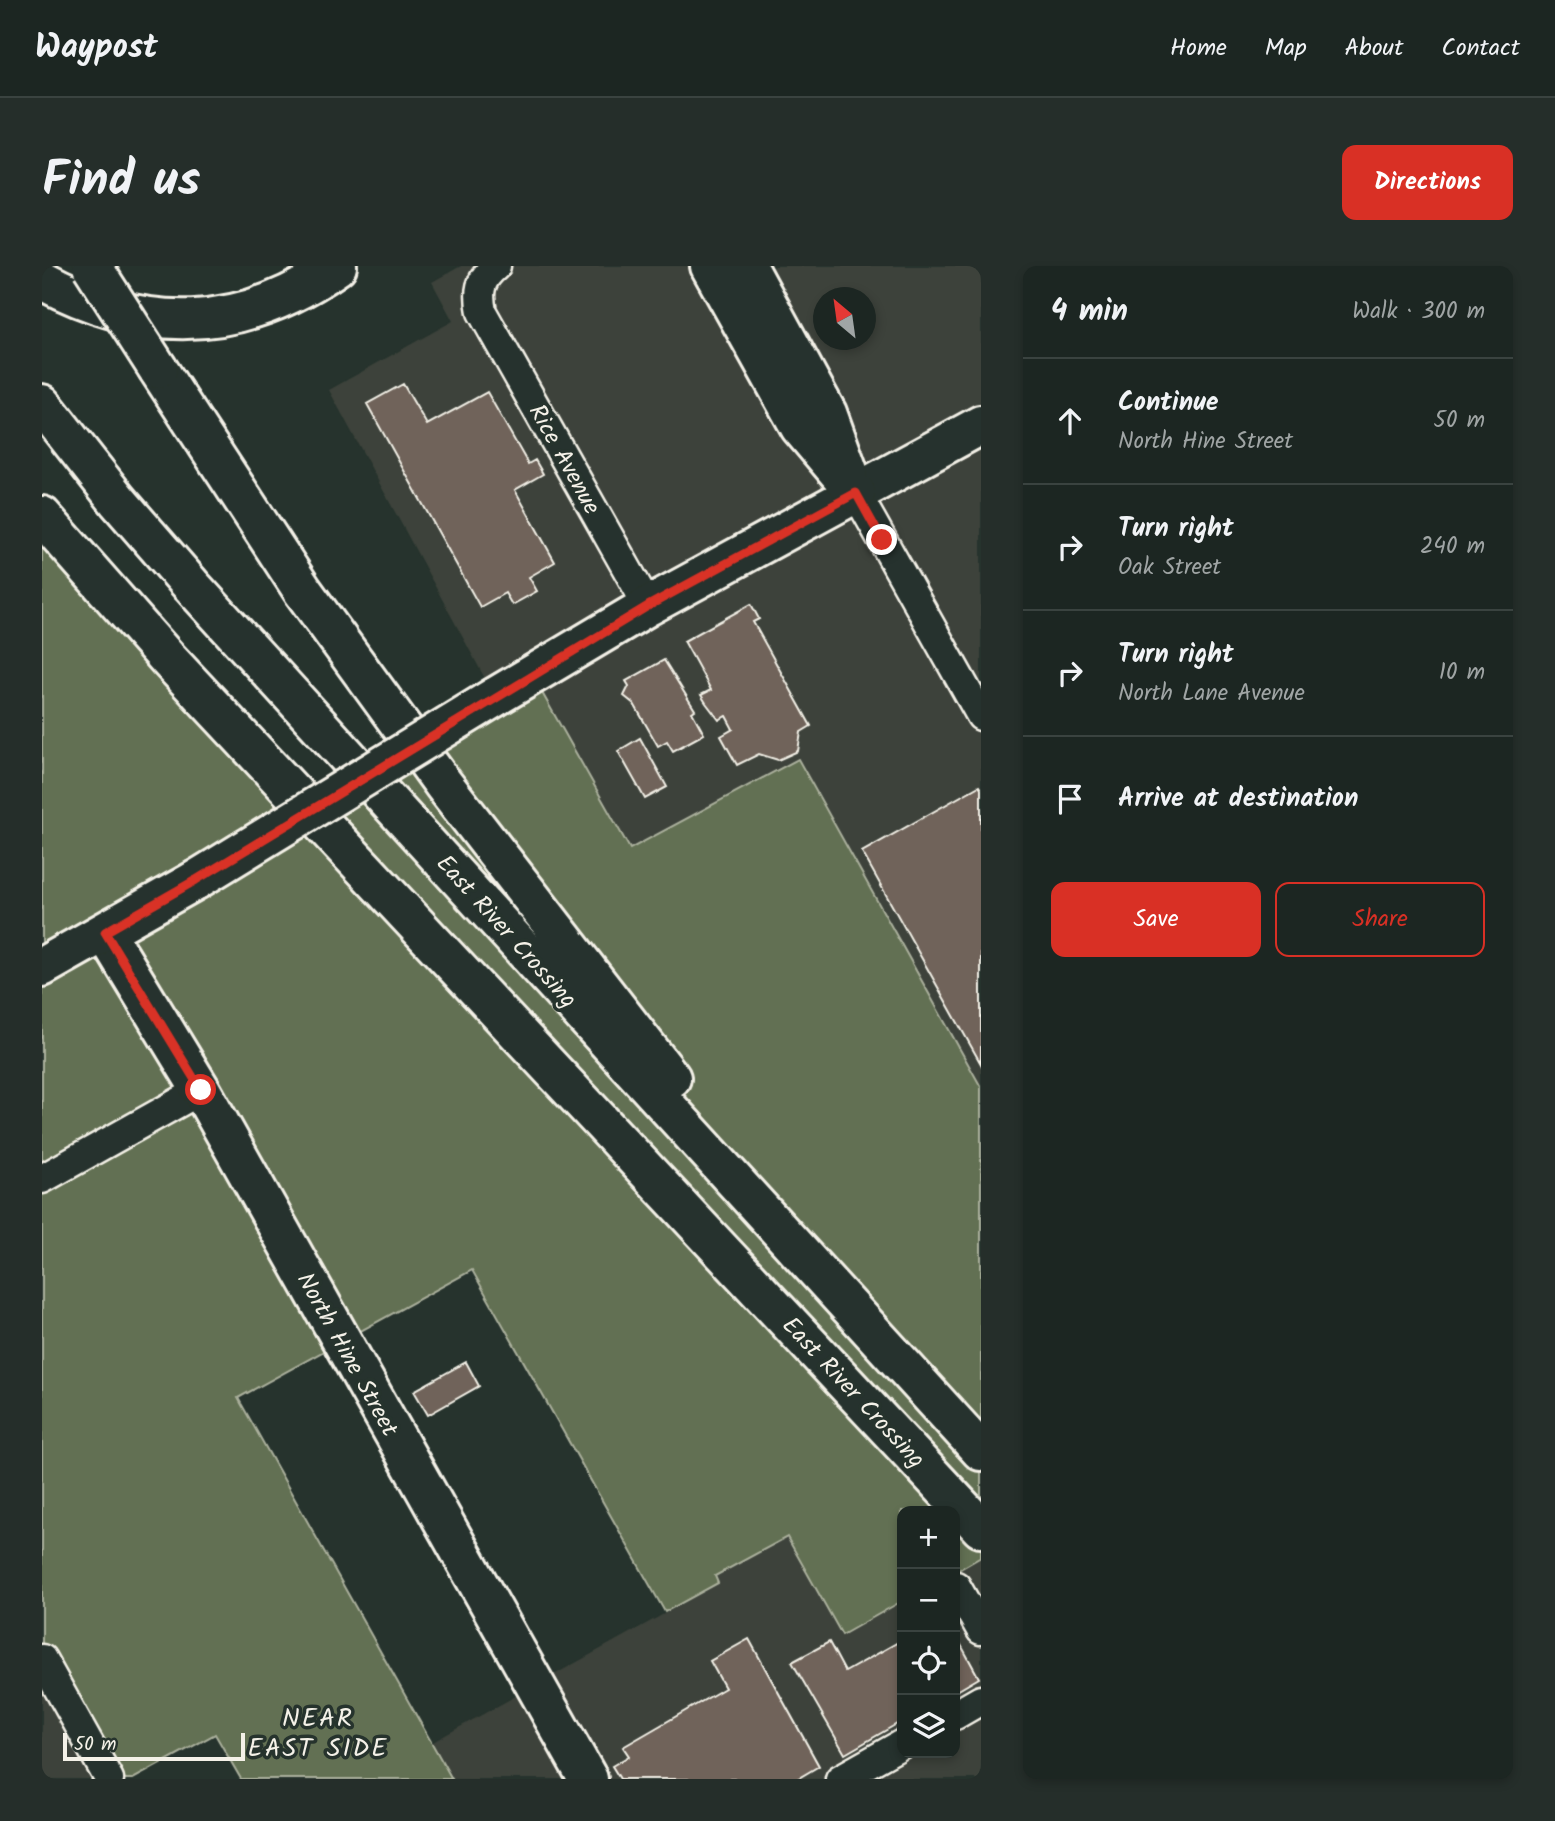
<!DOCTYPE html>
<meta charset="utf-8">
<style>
:root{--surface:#1c2622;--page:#252e2a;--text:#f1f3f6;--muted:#a0a5a5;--line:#3a4340;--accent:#d93025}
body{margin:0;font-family:Kalam,sans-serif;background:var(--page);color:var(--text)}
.controls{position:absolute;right:21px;bottom:21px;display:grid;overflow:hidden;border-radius:14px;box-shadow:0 4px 10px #0003}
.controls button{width:63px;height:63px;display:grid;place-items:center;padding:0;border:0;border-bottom:2px solid var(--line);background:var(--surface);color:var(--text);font:35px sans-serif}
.compass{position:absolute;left:771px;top:21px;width:63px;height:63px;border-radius:50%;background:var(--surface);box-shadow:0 4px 10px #0003;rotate:331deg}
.scale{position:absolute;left:21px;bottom:18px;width:182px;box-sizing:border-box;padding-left:7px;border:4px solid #f4f1e8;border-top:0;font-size:19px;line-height:24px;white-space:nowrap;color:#f4f1e8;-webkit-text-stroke:5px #26332d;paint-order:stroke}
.stop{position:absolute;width:21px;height:21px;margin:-16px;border:5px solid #d93025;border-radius:50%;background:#fff}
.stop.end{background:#d93025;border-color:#fff;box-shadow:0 2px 7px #0008}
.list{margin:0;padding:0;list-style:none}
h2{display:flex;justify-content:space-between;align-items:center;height:91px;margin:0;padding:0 28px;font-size:30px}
h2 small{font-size:23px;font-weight:400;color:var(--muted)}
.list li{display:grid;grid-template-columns:46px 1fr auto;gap:21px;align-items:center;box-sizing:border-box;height:126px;padding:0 28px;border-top:2px solid var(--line)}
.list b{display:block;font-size:26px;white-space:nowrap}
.list p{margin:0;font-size:23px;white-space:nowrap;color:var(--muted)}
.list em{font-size:23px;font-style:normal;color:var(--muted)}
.actions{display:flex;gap:14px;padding:21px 28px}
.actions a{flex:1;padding:16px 0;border:2px solid var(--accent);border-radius:14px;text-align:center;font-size:24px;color:var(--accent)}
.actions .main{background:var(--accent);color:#fff}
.icon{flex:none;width:38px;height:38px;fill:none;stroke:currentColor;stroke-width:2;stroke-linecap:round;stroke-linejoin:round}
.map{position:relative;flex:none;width:939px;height:1513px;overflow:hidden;border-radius:14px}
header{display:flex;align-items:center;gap:42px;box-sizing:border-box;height:98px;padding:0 35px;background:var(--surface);border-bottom:2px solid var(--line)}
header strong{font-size:33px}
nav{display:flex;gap:38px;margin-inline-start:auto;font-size:24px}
.intro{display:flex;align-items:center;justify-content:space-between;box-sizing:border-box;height:168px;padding:0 42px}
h1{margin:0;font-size:49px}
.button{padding:18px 32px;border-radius:14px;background:var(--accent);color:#fff;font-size:24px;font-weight:700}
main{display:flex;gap:42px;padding:0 42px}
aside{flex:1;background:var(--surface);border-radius:14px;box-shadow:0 4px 10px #0003}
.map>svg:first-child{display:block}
.built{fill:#3c423a;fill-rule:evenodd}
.green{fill:#627052;stroke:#abb09d;stroke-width:2}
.building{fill:#6f645a;stroke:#f4f1e8;stroke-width:2}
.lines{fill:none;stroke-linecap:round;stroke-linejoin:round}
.minor-casing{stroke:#f4f1e8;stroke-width:33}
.secondary-casing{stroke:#f4f1e8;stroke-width:44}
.primary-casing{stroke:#f4f1e8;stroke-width:44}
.trunk-casing{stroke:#f4f1e8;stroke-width:44}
.motorway-casing{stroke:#f4f1e8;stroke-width:44}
.minor{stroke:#26332d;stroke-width:28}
.secondary{stroke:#26332d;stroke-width:38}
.primary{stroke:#26332d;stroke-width:38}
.trunk{stroke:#26332d;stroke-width:38}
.motorway{stroke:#26332d;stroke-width:38}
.primary-bridge-casing{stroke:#f4f1e8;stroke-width:44;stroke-linecap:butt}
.motorway-bridge-casing{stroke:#f4f1e8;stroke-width:44;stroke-linecap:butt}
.primary-bridge{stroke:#26332d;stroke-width:38}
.motorway-bridge{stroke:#26332d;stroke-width:38}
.route{stroke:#d93025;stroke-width:9}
.labels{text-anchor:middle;stroke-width:7;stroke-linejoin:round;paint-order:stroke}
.street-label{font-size:24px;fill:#f4f1e8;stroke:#26332d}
.neighbourhood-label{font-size:26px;letter-spacing:2px;fill:#f4f1e8;stroke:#26332d}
</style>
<header>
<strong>Waypost</strong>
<nav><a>Home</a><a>Map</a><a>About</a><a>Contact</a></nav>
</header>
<div class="intro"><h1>Find us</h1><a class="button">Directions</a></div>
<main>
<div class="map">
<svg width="939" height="1513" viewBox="0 0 939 1513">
<rect width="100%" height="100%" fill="#26332d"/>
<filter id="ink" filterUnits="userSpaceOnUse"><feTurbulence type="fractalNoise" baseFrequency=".0143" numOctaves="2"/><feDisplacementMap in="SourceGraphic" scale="14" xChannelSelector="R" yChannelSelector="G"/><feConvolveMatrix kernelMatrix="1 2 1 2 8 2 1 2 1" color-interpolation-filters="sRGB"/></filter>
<g filter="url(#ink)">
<path class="built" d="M419,0h286l6,12 22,-12h206v821l-183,-328 -168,91 -98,-174 -37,21 -166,-307 124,-69 -21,-39zM782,32h42v42h-42z
M745,1271l55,98 60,-34v152h53v-181l26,-15v222h-529l-21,-36 287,-159 -3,-7z
M0,1393l67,120h-67z"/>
<path class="green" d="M0,250l269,297 221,-138 98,174 168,-90 183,328v470l-26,15v-61h-53v90l-60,34 -55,-98 -72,39 3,7 -53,29 -193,-342 -234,128 214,381h-211l-26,-45 -82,45h-24l-67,-120z"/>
<path class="building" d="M361,118l24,41 60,-33 41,72 7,-4 8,14 -28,16 40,72 -26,15 8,14 -25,14 -7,-12 -25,14 -113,-203z
M709,338l8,15 -6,3 58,104 -10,6 -3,19 -20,9 -19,-6 -22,11 -16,-29 12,-7 -7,-13 -7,4 -13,-17 -5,-8 10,-5 -27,-49z
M622,394l31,50 -3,2 12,22 -31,17 -6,-10 -9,5 -24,-42 -10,-8 5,-10 -3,-5z
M598,472l27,49 -22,12 -27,-48z
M937,520l2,3v275l-119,-212z
M424,1096l13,24 -51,29 -14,-24z
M913,1368l24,44 -24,14z
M707,1373l70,127 -22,13h-177l-8,-13 17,-10 -6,-9 102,-59 -15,-27z
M860,1374v81l-57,33 -53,-92 37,-20 16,30z"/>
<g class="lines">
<g class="minor-casing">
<path id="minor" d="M454,0c-17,14 -18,26 -14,46l166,294
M814,227l125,223
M0,913l159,-89
M914,1320l25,44
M0,1393l67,120
M913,1449l26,-15
M798,1513l62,-35"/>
</g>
<g class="secondary-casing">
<path id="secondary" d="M63,666l96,158 387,689"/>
</g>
<g class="primary-casing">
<path id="primary" d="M453,431l153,-91 208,-113
M0,701l154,-87"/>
</g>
<g class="trunk-casing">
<path id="trunk" d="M814,227l125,-68"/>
</g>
<g class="motorway-casing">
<path id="motorway" d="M668,0l90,161 56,66
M705,0l80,147 21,58
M0,14c102,55 199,54 295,-14
M116,103l145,222 141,194 227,293
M0,138l76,97 73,84 790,866
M0,250l126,143 813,869"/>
</g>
<use href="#minor" class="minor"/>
<use href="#secondary" class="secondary"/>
<use href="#primary" class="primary"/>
<use href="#trunk" class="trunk"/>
<use href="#motorway" class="motorway"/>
<g class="primary-bridge-casing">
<path id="primary-bridge" d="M154,614l299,-183"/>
</g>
<g class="motorway-bridge-casing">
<path id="motorway-bridge" d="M50,0l66,103"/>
</g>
<use href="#primary-bridge" class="primary-bridge"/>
<use href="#motorway-bridge" class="motorway-bridge"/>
</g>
</g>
<g class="lines" filter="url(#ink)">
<path class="route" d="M159,824l-96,-158 91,-52 452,-274 208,-113 26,47"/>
</g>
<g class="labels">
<g class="street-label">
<text transform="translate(523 193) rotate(61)" y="8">Rice Avenue</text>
<text transform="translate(465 665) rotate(48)" y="8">East River Crossing</text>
<text transform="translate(306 1088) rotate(61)" y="8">North Hine Street</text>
<text transform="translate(812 1126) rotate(47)" y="8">East River Crossing</text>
</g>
<g class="neighbourhood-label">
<text x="276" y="1460">NEAR<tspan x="276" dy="30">EAST SIDE</tspan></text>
</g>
</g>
</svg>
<div class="controls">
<button>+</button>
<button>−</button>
<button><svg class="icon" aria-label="locate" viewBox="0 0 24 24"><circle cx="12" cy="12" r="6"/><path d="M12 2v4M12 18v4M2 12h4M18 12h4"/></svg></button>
<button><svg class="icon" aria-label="layers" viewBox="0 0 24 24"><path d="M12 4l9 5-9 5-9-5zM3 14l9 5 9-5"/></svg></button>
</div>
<svg class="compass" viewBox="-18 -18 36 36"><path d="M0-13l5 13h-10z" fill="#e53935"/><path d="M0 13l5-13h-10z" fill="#a0a5a5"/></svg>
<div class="scale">50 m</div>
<div class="stop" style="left:159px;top:824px"></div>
<div class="stop end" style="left:840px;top:274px"></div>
</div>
<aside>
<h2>4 min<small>Walk · 300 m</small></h2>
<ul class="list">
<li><svg class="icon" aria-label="ahead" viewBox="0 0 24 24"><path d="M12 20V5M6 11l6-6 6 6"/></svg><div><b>Continue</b><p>North Hine Street</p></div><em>50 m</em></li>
<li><svg class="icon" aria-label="right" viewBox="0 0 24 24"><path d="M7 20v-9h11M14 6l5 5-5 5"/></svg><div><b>Turn right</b><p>Oak Street</p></div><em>240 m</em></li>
<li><svg class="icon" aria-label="right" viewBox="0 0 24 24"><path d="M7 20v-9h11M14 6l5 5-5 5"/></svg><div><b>Turn right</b><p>North Lane Avenue</p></div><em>10 m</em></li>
<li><svg class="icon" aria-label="arrive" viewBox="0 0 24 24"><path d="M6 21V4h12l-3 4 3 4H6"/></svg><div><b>Arrive at destination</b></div></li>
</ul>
<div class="actions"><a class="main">Save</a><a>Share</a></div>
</aside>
</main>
